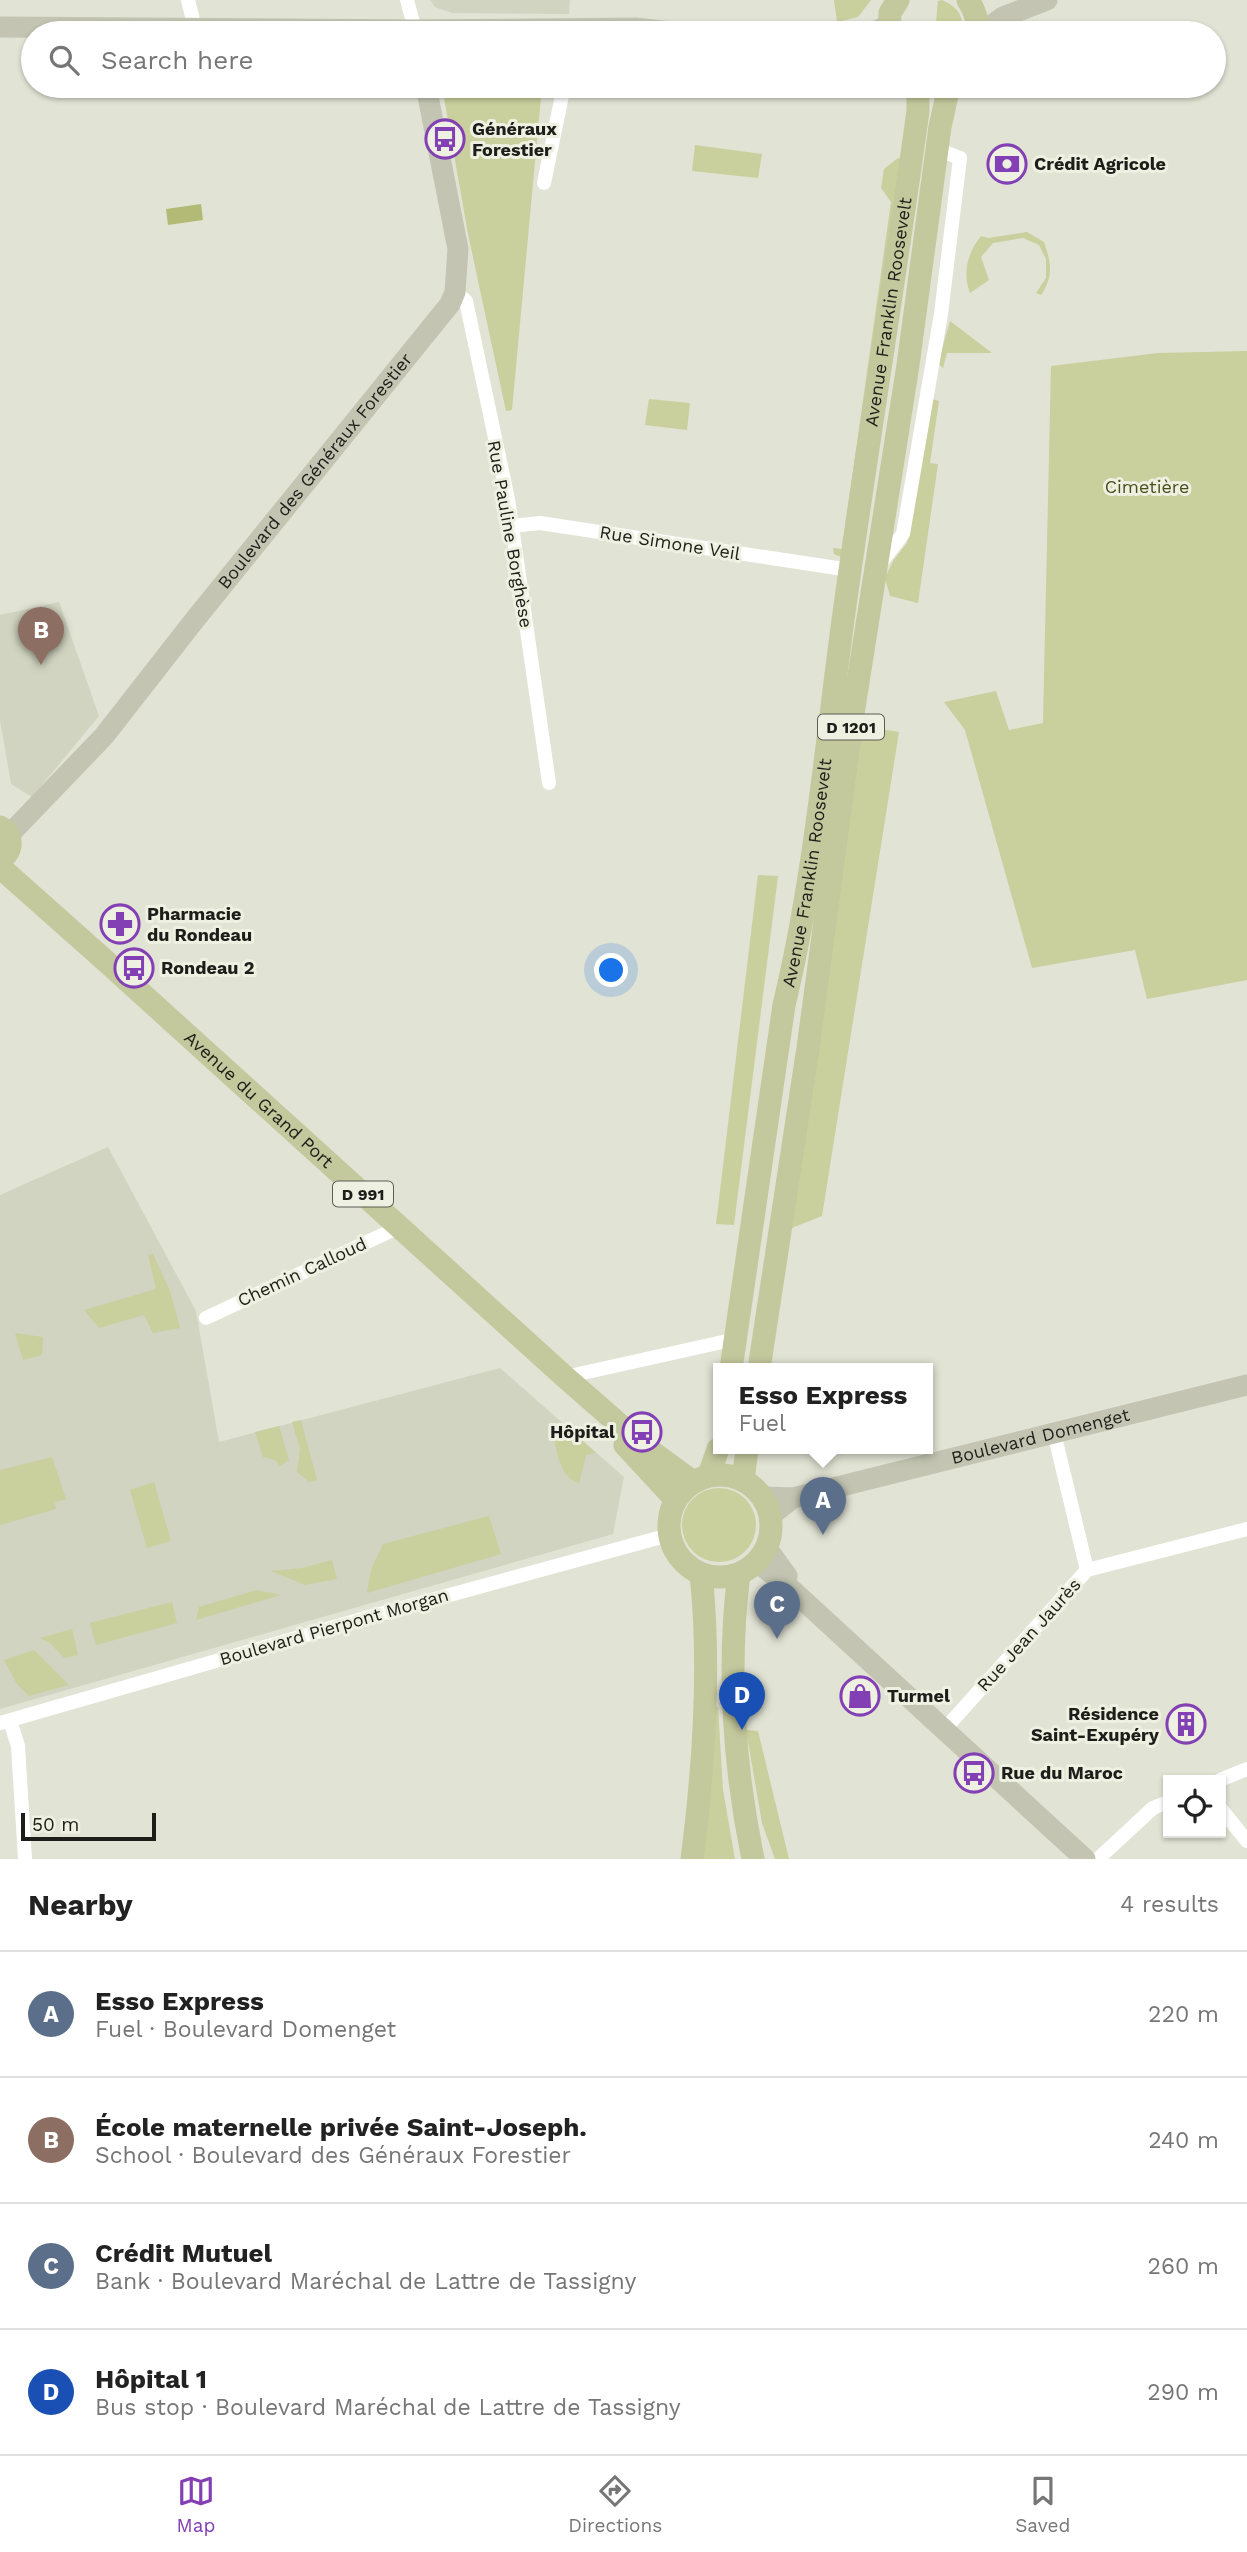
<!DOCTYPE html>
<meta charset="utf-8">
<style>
:root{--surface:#fff;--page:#f2f2f2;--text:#222;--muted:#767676;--line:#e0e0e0;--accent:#8340b4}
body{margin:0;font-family:"Work Sans",sans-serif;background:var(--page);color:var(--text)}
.controls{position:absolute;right:21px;bottom:21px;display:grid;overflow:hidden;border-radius:0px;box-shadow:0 2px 5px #0004}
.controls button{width:63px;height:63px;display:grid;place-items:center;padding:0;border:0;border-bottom:2px solid var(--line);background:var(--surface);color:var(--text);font:35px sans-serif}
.scale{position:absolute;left:21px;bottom:18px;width:135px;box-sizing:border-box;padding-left:7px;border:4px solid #1d1e19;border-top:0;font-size:19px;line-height:24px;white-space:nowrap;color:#1d1e19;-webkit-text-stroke:5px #eef0e1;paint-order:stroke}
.you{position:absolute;left:612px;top:971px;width:24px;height:24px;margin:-18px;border:5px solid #fff;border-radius:50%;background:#1a73e8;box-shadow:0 0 0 10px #1a73e833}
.badge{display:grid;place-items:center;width:46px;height:46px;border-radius:50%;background:var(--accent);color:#fff;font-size:23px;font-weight:700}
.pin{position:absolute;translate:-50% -58px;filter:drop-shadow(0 2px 4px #0008)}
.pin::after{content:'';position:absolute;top:37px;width:24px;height:21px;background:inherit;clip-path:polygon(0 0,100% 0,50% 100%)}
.popup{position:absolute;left:713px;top:1363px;width:220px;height:91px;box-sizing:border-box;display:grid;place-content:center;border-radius:0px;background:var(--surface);filter:drop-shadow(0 2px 5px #0005);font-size:23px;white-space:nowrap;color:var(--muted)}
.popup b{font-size:26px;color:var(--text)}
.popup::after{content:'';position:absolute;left:50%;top:100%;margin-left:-14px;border:14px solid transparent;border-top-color:var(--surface)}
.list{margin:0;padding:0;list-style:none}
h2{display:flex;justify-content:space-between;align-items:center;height:91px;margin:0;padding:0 28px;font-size:30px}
h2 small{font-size:23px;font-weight:400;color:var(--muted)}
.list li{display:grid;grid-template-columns:46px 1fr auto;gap:21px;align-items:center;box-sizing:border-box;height:126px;padding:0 28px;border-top:2px solid var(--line)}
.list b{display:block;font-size:26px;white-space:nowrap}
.list p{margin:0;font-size:23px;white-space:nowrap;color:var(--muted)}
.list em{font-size:23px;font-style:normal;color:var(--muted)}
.icon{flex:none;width:38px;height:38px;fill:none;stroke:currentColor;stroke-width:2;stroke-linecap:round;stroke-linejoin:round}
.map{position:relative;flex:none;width:1247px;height:1859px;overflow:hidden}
.search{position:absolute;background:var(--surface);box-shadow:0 2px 5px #0004;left:21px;right:21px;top:21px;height:77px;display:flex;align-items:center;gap:18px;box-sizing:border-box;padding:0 24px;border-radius:38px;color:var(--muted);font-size:26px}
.sheet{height:595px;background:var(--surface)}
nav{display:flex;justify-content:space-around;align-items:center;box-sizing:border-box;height:98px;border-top:2px solid var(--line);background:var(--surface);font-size:19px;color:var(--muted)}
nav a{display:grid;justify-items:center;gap:4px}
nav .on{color:var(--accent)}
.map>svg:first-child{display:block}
.built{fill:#d1d4c0}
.green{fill:#c9cf9d}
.water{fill:#b3ba76}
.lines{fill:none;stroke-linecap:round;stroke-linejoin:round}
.street{stroke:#fff;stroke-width:14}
.secondary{stroke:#c3c5b2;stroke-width:21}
.primary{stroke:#c4c89d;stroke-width:23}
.labels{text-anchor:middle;stroke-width:6;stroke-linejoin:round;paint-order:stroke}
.shield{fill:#eef0e1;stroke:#5c5d55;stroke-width:2}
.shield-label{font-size:16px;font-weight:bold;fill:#1d1e19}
.poi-label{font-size:18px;font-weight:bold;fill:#1d1e19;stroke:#eef0e1;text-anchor:start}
.street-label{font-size:18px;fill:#1d1e19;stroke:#eef0e1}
.park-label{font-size:18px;fill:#4a4e1b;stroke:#eef0e1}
</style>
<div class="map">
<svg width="1247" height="1859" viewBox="0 0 1247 1859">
<rect width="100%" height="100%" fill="#e1e3d4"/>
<path class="built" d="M430,0h140l-1,14 -117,-1 -17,-6z
M59,602l40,114 -67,81 -21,-13 -11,-64v-105z
M108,1147l88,164 23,131 281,-74 124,109 -11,57 -613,175v-514z"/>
<path class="green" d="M834,0h37l-13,17 -21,5z
M942,0c16,7 22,16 20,33h-27l3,-32z
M442,86h100l-30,324 -6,1 -38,-177z
M695,145l67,9 -4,24 -66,-7z
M898,158l7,1 -64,398 -7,-3 -1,-6 9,1 49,-347 -10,-14 3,-19z
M1027,232l17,10c7,21 10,33 -3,53l-5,-2 10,-15v-19l-7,-14 -16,-7 -30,5 -12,14 8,23 -19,13c-8,-20 -2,-41 11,-57l7,2z
M950,321l42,32h-45l-4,15 -5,-5z
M1247,351v629l-100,19 -12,-49 -103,18 -67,-238 -21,-28 52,-11 13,39 34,-7 8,-357 107,-13z
M649,399l41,4 -3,27 -42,-5z
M932,399l7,2 -9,62 8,1 -20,139 -28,-7 -5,-18 8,-17 14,-18z
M862,726l37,6 -77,484 -33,13z
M758,875l20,1 -44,349 -18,-1z
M153,1254l17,37 10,37 -27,5 -9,-18 -45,13 -15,-18 72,-21 -8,-34z
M15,1333l28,4 -1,18 -19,5z
M301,1420l16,60 -8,2 -12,-10 3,-23 -8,-27z
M563,1423l33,30 -10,2 -7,28c-20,-5 -22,-33 -26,-51z
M279,1426l10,34 -9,6 -5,-6 -12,-3 -8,-25z
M52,1457l14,42 -11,3 1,7 -56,16v-55z
M154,1482l17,59 -24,7 -17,-58z
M682 1525a37 37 0 1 1 74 0a37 37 0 1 1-74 0Z
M489,1516l12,38 -134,39 4,-23 12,-26z
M332,1560l5,19 -32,6 -34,-14 31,-3z
M257,1590l24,5 -85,25 3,-13z
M172,1602l5,21 -81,22 -6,-22z
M72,1629l6,26 -14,3 -14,-15 -10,-5z
M34,1650l35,35 -40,11 -12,-12 -13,-24z
M715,1707h3l5,83 12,69h-34l10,-69z
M746,1730l12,1 31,128h-14l-13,-36z"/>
<path class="water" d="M201,204l2,16 -35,5 -2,-16z"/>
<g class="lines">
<path class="street" d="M188,0l7,28
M407,0l8,30
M544,183l20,-97
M455,292l11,9 42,198 41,284
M512,526l28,-3 310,47
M880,564l23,-30 38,-220 19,-156 -23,-9
M206,1318l193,-91
M565,1377l171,-38
M1054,1433l33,137
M10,1721l8,25 7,113
M0,1723l369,-106 300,-82
M944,1730l143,-160 160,-41
M1220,1780l27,-11
M1221,1809l26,32
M1098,1859l55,-51 15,-6"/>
<g class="secondary">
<path d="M0,27l415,3 221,-2 43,5"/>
<path d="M871,33l17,-7"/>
<path d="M980,33l23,-16 44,-17"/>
<path id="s1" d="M9,835l95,-99 89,-114 257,-318 5,-12 3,-43 -32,-163"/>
<path id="s2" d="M763,1497l30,1 454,-113"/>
<path d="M770,1516l23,-18"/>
<path d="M766,1547l21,29"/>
<path d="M757,1562l34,27 294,270"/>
</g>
<g class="primary">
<path d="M968,0c7,11 10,20 9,33"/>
<path d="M889,33l1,-20 8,-13"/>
<path d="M0,827c14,9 13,24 0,33"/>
<path id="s3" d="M0,867l109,97 456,413 79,69 49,36"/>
<path id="s4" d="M731,1369l53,-364c31,-128 42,-261 60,-392 23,-167 51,-334 74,-502v-25"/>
<path d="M759,1369l49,-321 44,-328 56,-355 32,-238 9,-41"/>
<path d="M625,1445l50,54"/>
<circle cx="720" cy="1526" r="51"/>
<path d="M709,1475l9,-26"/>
<path d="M743,1480l4,-31"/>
<path d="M739,1574c-12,92 -5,194 14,285"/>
<path d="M692,1859c12,-93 19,-192 9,-285"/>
</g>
</g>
<defs>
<g id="bus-ring" transform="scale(2.0125)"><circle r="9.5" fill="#eef0e1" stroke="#8340b4" stroke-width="1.5"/><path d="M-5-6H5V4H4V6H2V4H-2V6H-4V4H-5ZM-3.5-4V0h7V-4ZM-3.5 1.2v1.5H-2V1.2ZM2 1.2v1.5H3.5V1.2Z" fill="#8340b4"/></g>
<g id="bank-ring" transform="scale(2.0125)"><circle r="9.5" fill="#eef0e1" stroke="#8340b4" stroke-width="1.5"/><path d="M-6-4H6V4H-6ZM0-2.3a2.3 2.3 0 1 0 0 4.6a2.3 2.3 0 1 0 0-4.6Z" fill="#8340b4"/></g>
<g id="pharmacy-ring" transform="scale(2.0125)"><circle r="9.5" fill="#eef0e1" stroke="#8340b4" stroke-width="1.5"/><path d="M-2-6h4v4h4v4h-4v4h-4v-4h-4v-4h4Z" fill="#8340b4"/></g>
<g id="shop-ring" transform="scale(2.0125)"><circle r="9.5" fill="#eef0e1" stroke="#8340b4" stroke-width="1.5"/><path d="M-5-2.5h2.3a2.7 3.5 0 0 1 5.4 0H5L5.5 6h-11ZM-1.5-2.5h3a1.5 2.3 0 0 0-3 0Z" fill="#8340b4"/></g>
<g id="building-ring" transform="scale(2.0125)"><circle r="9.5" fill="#eef0e1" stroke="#8340b4" stroke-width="1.5"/><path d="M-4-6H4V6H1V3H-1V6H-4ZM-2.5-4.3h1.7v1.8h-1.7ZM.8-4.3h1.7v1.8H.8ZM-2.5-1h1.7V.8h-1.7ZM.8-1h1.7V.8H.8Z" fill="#8340b4"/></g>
</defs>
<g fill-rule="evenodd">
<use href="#bus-ring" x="445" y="139"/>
<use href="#bank-ring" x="1007" y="164"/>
<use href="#pharmacy-ring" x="120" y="924"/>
<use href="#bus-ring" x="134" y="968"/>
<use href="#bus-ring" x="642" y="1432"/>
<use href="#shop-ring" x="860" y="1696"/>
<use href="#building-ring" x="1186" y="1724"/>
<use href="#bus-ring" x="974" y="1773"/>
</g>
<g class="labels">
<g class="shield">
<rect x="818" y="714.5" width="66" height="25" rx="5"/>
<rect x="333" y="1181.5" width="60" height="25" rx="5"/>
</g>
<g class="shield-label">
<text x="851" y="733">D 1201</text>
<text x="363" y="1200">D 991</text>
</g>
<g class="poi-label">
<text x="472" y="135">Généraux<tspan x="472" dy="21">Forestier</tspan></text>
<text x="1034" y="170">Crédit Agricole</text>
<text x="147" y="920">Pharmacie<tspan x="147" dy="21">du Rondeau</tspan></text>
<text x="161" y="974">Rondeau 2</text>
<text x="615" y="1438" text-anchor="end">Hôpital</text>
<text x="887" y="1702">Turmel</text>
<text x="1159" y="1720" text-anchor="end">Résidence<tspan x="1159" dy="21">Saint-Exupéry</tspan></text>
<text x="1001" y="1779">Rue du Maroc</text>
</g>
<g class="street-label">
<text dy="6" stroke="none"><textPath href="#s4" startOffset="1069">Avenue Franklin Roosevelt</textPath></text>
<text dy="6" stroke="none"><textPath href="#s1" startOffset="476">Boulevard des Généraux Forestier</textPath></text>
<text transform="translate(510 534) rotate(80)" y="6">Rue Pauline Borghèse</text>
<text transform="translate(670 543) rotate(9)" y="6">Rue Simone Veil</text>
<text dy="6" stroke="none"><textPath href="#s4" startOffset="502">Avenue Franklin Roosevelt</textPath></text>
<text dy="6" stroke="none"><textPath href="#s3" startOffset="348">Avenue du Grand Port</textPath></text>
<text transform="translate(302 1272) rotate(-25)" y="6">Chemin Calloud</text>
<text dy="6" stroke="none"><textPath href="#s2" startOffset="285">Boulevard Domenget</textPath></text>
<text transform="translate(334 1627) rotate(-16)" y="6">Boulevard Pierpont Morgan</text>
<text transform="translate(1029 1635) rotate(-48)" y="6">Rue Jean Jaurès</text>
</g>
<g class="park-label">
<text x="1147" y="493">Cimetière</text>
</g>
</g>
</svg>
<div class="controls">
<button><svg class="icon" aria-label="locate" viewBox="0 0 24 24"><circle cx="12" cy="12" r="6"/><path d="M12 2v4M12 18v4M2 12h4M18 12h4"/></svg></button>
</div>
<div class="scale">50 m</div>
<div class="you"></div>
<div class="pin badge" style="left:823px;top:1535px;background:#5c6f8a">A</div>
<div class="popup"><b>Esso Express</b>Fuel</div>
<div class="pin badge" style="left:41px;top:665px;background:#8d6e63">B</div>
<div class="pin badge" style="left:777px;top:1639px;background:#5c6f8a">C</div>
<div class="pin badge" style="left:742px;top:1730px;background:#1a4fb4">D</div>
<div class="search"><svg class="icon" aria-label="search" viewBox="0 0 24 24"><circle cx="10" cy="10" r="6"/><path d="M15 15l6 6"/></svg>Search here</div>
</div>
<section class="sheet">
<h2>Nearby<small>4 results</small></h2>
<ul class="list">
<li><span class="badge" style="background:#5c6f8a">A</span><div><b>Esso Express</b><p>Fuel · Boulevard Domenget</p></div><em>220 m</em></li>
<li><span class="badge" style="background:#8d6e63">B</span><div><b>École maternelle privée Saint-Joseph.</b><p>School · Boulevard des Généraux Forestier</p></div><em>240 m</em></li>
<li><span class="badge" style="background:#5c6f8a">C</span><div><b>Crédit Mutuel</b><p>Bank · Boulevard Maréchal de Lattre de Tassigny</p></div><em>260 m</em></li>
<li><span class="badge" style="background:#1a4fb4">D</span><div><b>Hôpital 1</b><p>Bus stop · Boulevard Maréchal de Lattre de Tassigny</p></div><em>290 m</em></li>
</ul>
</section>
<nav>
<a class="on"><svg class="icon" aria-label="map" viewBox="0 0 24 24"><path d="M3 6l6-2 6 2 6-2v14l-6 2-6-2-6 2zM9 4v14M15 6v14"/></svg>Map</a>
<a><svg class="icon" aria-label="directions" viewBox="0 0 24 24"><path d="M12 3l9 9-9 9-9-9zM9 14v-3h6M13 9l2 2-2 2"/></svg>Directions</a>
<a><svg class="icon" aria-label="saved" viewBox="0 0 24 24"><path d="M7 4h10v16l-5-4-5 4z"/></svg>Saved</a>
</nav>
